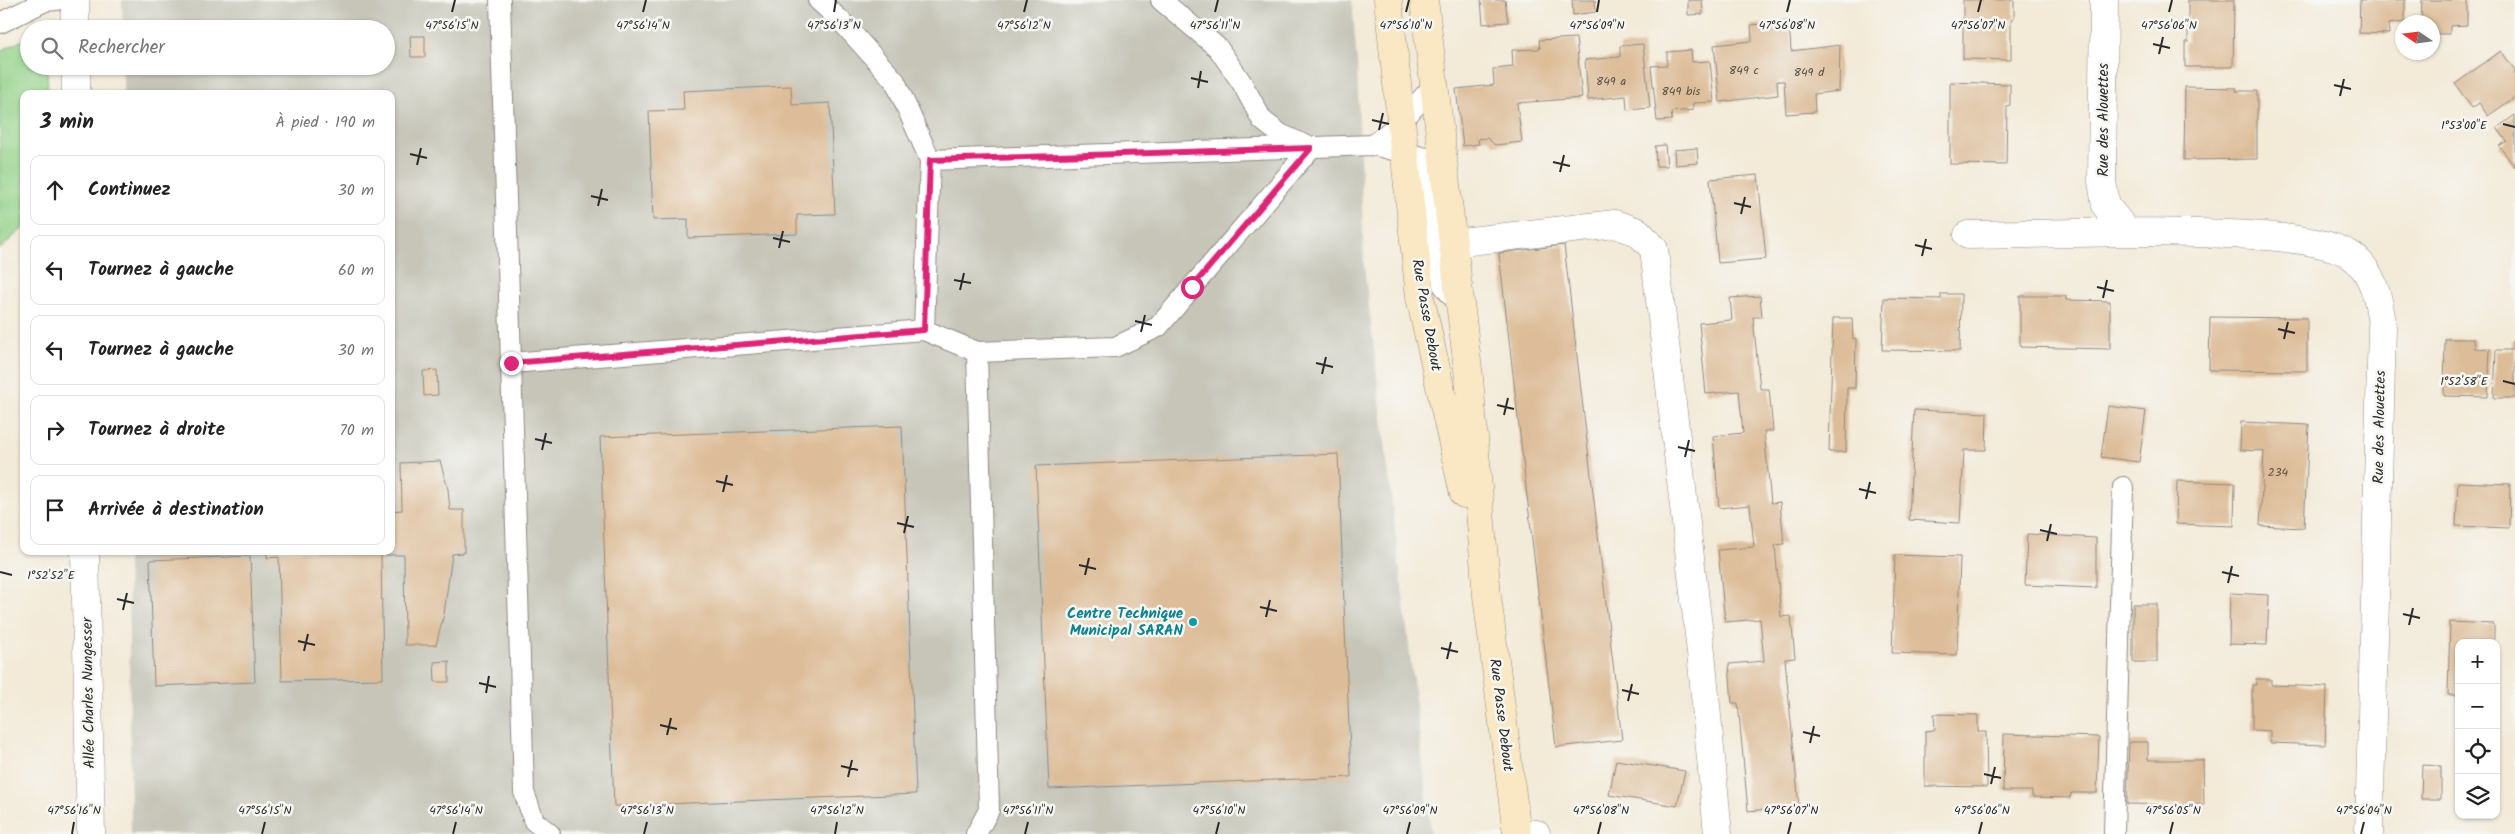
<!DOCTYPE html>
<html lang="fr">
<meta charset="utf-8">
<style>
:root{--surface:#fff;--page:#f6f6f6;--text:#222;--muted:#767676;--line:#e0e0e0}
body{margin:0;font-family:Kalam,sans-serif;background:var(--page);color:var(--text)}
.controls{position:absolute;right:15px;bottom:15px;display:grid;overflow:hidden;border-radius:10px;box-shadow:0 1px 4px #0004}
.controls button{width:45px;height:45px;display:grid;place-items:center;padding:0;border:0;border-bottom:1px solid var(--line);background:var(--surface);color:var(--text);font:25px sans-serif}
.compass{position:absolute;left:2395px;top:15px;width:45px;height:45px;border-radius:50%;background:var(--surface);box-shadow:0 1px 4px #0004;rotate:283deg}
.stop{position:absolute;width:15px;height:15px;margin:-11px;border:4px solid #db2777;border-radius:50%;background:#fff}
.stop.end{background:#db2777;border-color:#fff;box-shadow:0 1px 5px #0008}
.list{margin:0;padding:0;list-style:none}
h2{display:flex;justify-content:space-between;align-items:center;height:65px;margin:0;padding:0 20px;font-size:21px}
h2 small{font-size:16px;font-weight:400;color:var(--muted)}
.list li{display:grid;grid-template-columns:32px 1fr auto;gap:15px;align-items:center;box-sizing:border-box;height:70px;margin:0 10px 10px;padding:0 10px;border:1px solid var(--line);border-radius:10px}
.list b{display:block;font-size:19px;white-space:nowrap}
.list em{font-size:16px;font-style:normal;color:var(--muted)}
.icon{flex:none;width:28px;height:28px;fill:none;stroke:currentColor;stroke-width:2;stroke-linecap:round;stroke-linejoin:round}
.map{position:relative;flex:none;width:2515px;height:834px;overflow:hidden}
.search{position:absolute;background:var(--surface);box-shadow:0 1px 4px #0004;left:20px;top:20px;width:375px;height:55px;display:flex;align-items:center;gap:12px;box-sizing:border-box;padding:0 18px;border-radius:28px;color:var(--muted);font-size:19px}
.panel{position:absolute;background:var(--surface);box-shadow:0 1px 4px #0004;left:20px;top:90px;width:375px;height:465px;border-radius:10px}
.map>svg:first-child{display:block}
.industrial{fill:#c6c5b8}
.green{fill:#93d288;stroke:#5f7e5a}
.building{fill:#ddbd99}
.lines{fill:none;stroke-linecap:round;stroke-linejoin:round}
.service-casing{stroke:#8f8a82;stroke-width:22}
.minor-casing{stroke:#8f8a82;stroke-width:29}
.secondary-casing{stroke:#8f8a82;stroke-width:29}
.service{stroke:#fff;stroke-width:20}
.minor{stroke:#fff;stroke-width:28}
.secondary{stroke:#fae7c3;stroke-width:28}
.route{stroke:#db2777;stroke-width:6}
.ticks{fill:none;stroke:#2b2b2b;stroke-width:2}
.culture-dot{fill:#0f9aa8;stroke:#f6f6f2;stroke-width:2}
.labels{text-anchor:middle;stroke-width:5;stroke-linejoin:round;paint-order:stroke}
.number-label{font-size:12px;fill:#585046}
.street-label{font-size:15px;fill:#2b2b2b;stroke:#f6f6f2}
.culture-label{font-size:15px;font-weight:bold;fill:#0d838f;stroke:#f6f6f2;text-anchor:end}
.ticks-label{font-size:12px;text-anchor:middle;fill:#2b2b2b;stroke:#f6f6f2;stroke-width:5;stroke-linejoin:round;paint-order:stroke}
</style>
<div class="map">
<svg width="2515" height="834" viewBox="0 0 2515 834">
<rect width="100%" height="100%" fill="#f6f6f2"/>
<filter id="ink" filterUnits="userSpaceOnUse"><feTurbulence type="fractalNoise" baseFrequency=".02" numOctaves="2"/><feDisplacementMap in="SourceGraphic" scale="10" xChannelSelector="R" yChannelSelector="G"/><feConvolveMatrix kernelMatrix="1 2 1 2 8 2 1 2 1" color-interpolation-filters="sRGB"/></filter>
<filter id="wash" filterUnits="userSpaceOnUse"><feTurbulence type="fractalNoise" baseFrequency=".0096" numOctaves="4" result="noise"/><feDisplacementMap in="SourceGraphic" scale="20" xChannelSelector="R" yChannelSelector="G"/><feGaussianBlur stdDeviation="1.12" result="paint"/><feColorMatrix in="noise" values="0 0 0 0 0 0 0 0 0 0 0 0 0 0 0 0 0 1.4 0 .05"/><feComposite in="paint" operator="in"/></filter>
<g filter="url(#wash)">
<rect width="100%" height="100%" fill="#f3ead8"/>
<path class="industrial" d="M122,0h1230l5,63 7,201 67,570h-1300l-3,-283h263v-457h-268v-28h263v-37h-263z"/>
<path class="green" d="M29,37v29h18l1,28h-24v133l-24,22v-198z"/>
<g id="blocks">
<path class="building" d="M1481,0h24l3,22 -25,2z
M1572,0h23l1,12 -23,3z
M1688,0h14l1,14 -15,1z
M1963,0h51v18l-3,1v41l-48,-1z
M2188,0h46l-1,67h-48v-25h3z
M2360,0h45v22l-17,2 1,10 -30,-1z
M2422,0h45v25l-17,1v8h-18v-12h-11z
M1789,21l2,30 49,-6 -1,46 -25,3 1,18 -29,2 -2,-33h-7l1,14 -58,7 -6,-57 38,-4 -1,-16z
M410,36h15v21h-14z
M1576,38l6,60 -65,5 5,39 -27,3 -8,-7 -9,1 1,5 -16,2 -7,-57 38,-4 -1,-16 20,-2 -1,-17 28,-1 -1,-9z
M1643,44l7,64 -23,2 -1,-14 -38,4 -3,-40 35,-3v-11z
M1691,50l1,12 18,-1 4,41 -21,1v7l-22,2 1,8 -15,1 -6,-55 16,-1v-13z
M2501,51l14,19v27l-27,19 -9,-13 -7,5 -17,-24z
M1950,82l60,2v21l-3,1 -1,59 -56,-1z
M791,86l1,19 38,-2 5,111 -38,1v19l-109,4v-19l-35,1 -4,-109 35,-1 -1,-19z
M2185,87l52,1 -1,3h21v68l-73,1z
M2515,115v52l-16,-21 8,-5 -10,-13z
M1665,145l2,21h-11l-1,-20z
M1697,148l1,15 -23,2 -1,-15z
M1758,175l8,84 -48,4 -8,-84z
M1564,245l58,495 -66,7 -57,-494z
M1941,294h20l-1,57 -78,-1 2,-52 57,1z
M1760,296l2,21h-9l7,72h9l4,42h-9l7,72 9,-1 4,42 -9,1 6,72 10,-1 4,42 -10,1 14,147 -51,5 -10,-108h-6l-3,-39 35,-3 -4,-42 -35,3 -7,-72 36,-3 -4,-42 -31,3 -6,-72 30,-3 -4,-42 -33,3 -7,-71 33,-3 -2,-22z
M2020,296h46v4l44,1v48l-90,-2z
M2210,317l97,1v53l-98,-1z
M1833,318h19l1,21 3,-1 -1,50h-8l-1,64h-17z
M2445,339h29l1,10 15,-1 -2,49 -44,-1z
M2512,341h3v57h-21l2,-48h16z
M437,370l1,25 -14,1 -1,-25z
M2108,406l38,5 -7,51 -38,-5z
M1914,410l73,3 -1,37h-22l-4,73 -51,-3z
M2241,422l68,3 -5,103 -44,-2 4,-75 -24,-1z
M902,426l14,368 -302,12 -14,-369z
M1338,454l13,323 -302,12 -13,-323z
M440,461l8,28 2,21h14v43l-12,1 -8,60 -8,31h-31l-1,-90h-23l2,124 -101,2 -3,-124 -12,1v-7h124v-40l11,-1 -1,-47z
M2177,481l58,2 -1,43 -58,-2z
M2458,482l52,2 -1,44 -53,-2z
M2027,534l69,4v50l-71,-3z
M1895,555l65,2 -3,98 -65,-2z
M250,556l5,126 -101,4 -4,-126z
M2230,593l39,2 -2,50 -38,-1z
M2133,604h24v58h-24z
M2450,622l44,2v19h-35v52h-11z
M449,661v21h-14l-1,-20z
M2256,679h15v6l56,2 -2,58 -55,-2v-12l-18,-1v-45h4z
M1934,714l44,1v17h8l1,55 -62,-1v-55l10,-1z
M2004,734l95,3 -2,56h-26l-1,5 -38,-1v-6h-29z
M2129,742h19v18h55l1,45 -77,-1z
M1616,760l69,11 -8,35 -68,-11z
M2422,765l19,1v33h-20z"/>
</g>
</g>
<g filter="url(#ink)">
<use href="#blocks" fill-opacity="0" stroke="#8f8a82" stroke-width="1"/>
<g class="lines">
<g class="service-casing">
<path id="service" d="M500,0l24,792 10,29 16,13
M818,0l22,20 55,61 35,79 -6,170
M1161,0l57,48 24,35 20,37 18,14 27,12
M0,23l45,-22 12,-1
M1373,145l28,-23 33,-37
M930,160l443,-15 53,13 17,127 17,21
M511,363l413,-33 53,22 138,-5 43,-20 153,-179
M976,834l13,-24 -12,-458
M2114,834l9,-347"/>
</g>
<g class="minor-casing">
<path id="minor" d="M75,0v29
M2104,0l-2,181 4,25 21,26c48,1 190,-2 225,24 22,16 28,46 30,71l-13,507
M76,66v28
M1968,235l159,-3
M1453,243l162,-19 23,8 16,17 47,403 17,182
M85,551l6,283
M1517,833l19,1"/>
</g>
<g class="secondary-casing">
<path id="secondary" d="M1388,0l32,297 44,197
M1424,0l45,378 18,218 30,238"/>
</g>
<use href="#service" class="service"/>
<use href="#minor" class="minor"/>
<use href="#secondary" class="secondary"/>
</g>
</g>
<g class="lines" filter="url(#ink)">
<path class="route" d="M511,363l413,-33 6,-170 381,-12 -119,139"/>
</g>
<path class="ticks" d="M452,12l3,-12M643,12l3,-12M834,12l2,-12M1024,12l3,-12M1215,12l3,-12M1406,12l3,-12M1597,12l2,-12M1787,12l3,-12M1978,12l3,-12M2169,12l3,-12M2153,44l17,4M2159,54l4,-17M1191,78l17,4M2334,85l17,4M1198,88l3,-17M2340,96l4,-17M1372,120l17,4M2503,124l12,3M1379,130l4,-17M410,154l17,4M1553,162l17,4M417,165l4,-17M1560,172l4,-17M591,196l17,4M1734,203l17,4M598,206l4,-17M1741,214l4,-17M773,238l17,4M1915,245l17,4M779,248l4,-17M1922,256l4,-17M954,280l17,3M2097,287l17,4M960,290l4,-17M2103,298l4,-18M1135,321l17,4M2278,329l17,4M1141,332l4,-17M2284,339l4,-17M1316,363l17,4M1322,374l4,-17M2503,381l12,3M1497,405l17,4M1504,415l4,-17M535,439l17,4M1678,447l17,4M542,450l4,-17M1685,457l4,-17M716,481l17,4M1859,489l17,4M723,492l4,-17M1866,499l4,-17M897,523l17,4M2040,530l17,4M904,533l4,-17M2047,541l4,-17M1079,565l17,4M0,572l12,3M2222,572l17,4M1085,575l4,-17M2228,583l4,-17M117,599l17,4M1260,607l17,4M123,610l4,-17M2403,614l17,4M1266,617l4,-17M2409,625l4,-17M298,641l17,4M1441,648l17,4M304,651l4,-17M1447,659l4,-17M479,683l17,4M1622,690l17,4M486,693l3,-17M1628,701l4,-17M660,725l17,4M1803,732l17,4M667,735l4,-17M1810,743l4,-17M841,766l17,4M1984,774l17,4M848,777l4,-17M1991,784l4,-17M72,834l2,-12M262,834l3,-12M453,834l3,-12M644,834l3,-12M835,834l2,-12M1025,834l3,-12M1216,834l3,-12M1407,834l3,-12M1598,834l3,-12M1788,834l3,-12M1979,834l3,-12M2170,834l3,-12M2361,834l3,-12"/>
<circle class="culture-dot" cx="1193" cy="622" r="5"/>
<g class="labels">
<g class="number-label">
<text x="1744" y="74">849 c</text>
<text x="1809" y="76">849 d</text>
<text x="1611" y="85">849 a</text>
<text x="1681" y="95">849 bis</text>
<text x="2278" y="476">234</text>
</g>
<g class="street-label">
<text transform="translate(2103 120) rotate(-90)" y="5">Rue des Alouettes</text>
<text transform="translate(1427 315) rotate(80)" y="5">Rue Passe Debout</text>
<text transform="translate(2379 427) rotate(-89)" y="5">Rue des Alouettes</text>
<text transform="translate(88 693) rotate(-91)" y="5">Allée Charles Nungesser</text>
<text transform="translate(1502 715) rotate(83)" y="5">Rue Passe Debout</text>
</g>
<g class="culture-label">
<text x="1183" y="618">Centre Technique<tspan x="1183" dy="17">Municipal SARAN</tspan></text>
</g>
</g>
<g class="ticks-label">
<text x="452" y="29">47°56'15"N</text>
<text x="643" y="29">47°56'14"N</text>
<text x="834" y="29">47°56'13"N</text>
<text x="1024" y="29">47°56'12"N</text>
<text x="1215" y="29">47°56'11"N</text>
<text x="1406" y="29">47°56'10"N</text>
<text x="1597" y="29">47°56'09"N</text>
<text x="1787" y="29">47°56'08"N</text>
<text x="1978" y="29">47°56'07"N</text>
<text x="2169" y="29">47°56'06"N</text>
<text x="2464" y="129">1°53'00"E</text>
<text x="2464" y="385">1°52'58"E</text>
<text x="51" y="579">1°52'52"E</text>
<text x="74" y="814">47°56'16"N</text>
<text x="265" y="814">47°56'15"N</text>
<text x="456" y="814">47°56'14"N</text>
<text x="647" y="814">47°56'13"N</text>
<text x="837" y="814">47°56'12"N</text>
<text x="1028" y="814">47°56'11"N</text>
<text x="1219" y="814">47°56'10"N</text>
<text x="1410" y="814">47°56'09"N</text>
<text x="1601" y="814">47°56'08"N</text>
<text x="1791" y="814">47°56'07"N</text>
<text x="1982" y="814">47°56'06"N</text>
<text x="2173" y="814">47°56'05"N</text>
<text x="2364" y="814">47°56'04"N</text>
</g>
</svg>
<div class="controls">
<button>+</button>
<button>−</button>
<button><svg class="icon" aria-label="locate" viewBox="0 0 24 24"><circle cx="12" cy="12" r="6"/><path d="M12 2v4M12 18v4M2 12h4M18 12h4"/></svg></button>
<button><svg class="icon" aria-label="layers" viewBox="0 0 24 24"><path d="M12 4l9 5-9 5-9-5zM3 14l9 5 9-5"/></svg></button>
</div>
<svg class="compass" viewBox="-18 -18 36 36"><path d="M0-13l5 13h-10z" fill="#e53935"/><path d="M0 13l5-13h-10z" fill="#767676"/></svg>
<div class="stop" style="left:1192px;top:287px"></div>
<div class="stop end" style="left:511px;top:363px"></div>
<div class="search"><svg class="icon" aria-label="search" viewBox="0 0 24 24"><circle cx="10" cy="10" r="6"/><path d="M15 15l6 6"/></svg>Rechercher</div>
<section class="panel">
<h2>3 min<small>À pied · 190 m</small></h2>
<ul class="list">
<li><svg class="icon" aria-label="ahead" viewBox="0 0 24 24"><path d="M12 20V5M6 11l6-6 6 6"/></svg><div><b>Continuez</b></div><em>30 m</em></li>
<li><svg class="icon" aria-label="left" viewBox="0 0 24 24"><path d="M17 20v-9H6M10 6l-5 5 5 5"/></svg><div><b>Tournez à gauche</b></div><em>60 m</em></li>
<li><svg class="icon" aria-label="left" viewBox="0 0 24 24"><path d="M17 20v-9H6M10 6l-5 5 5 5"/></svg><div><b>Tournez à gauche</b></div><em>30 m</em></li>
<li><svg class="icon" aria-label="right" viewBox="0 0 24 24"><path d="M7 20v-9h11M14 6l5 5-5 5"/></svg><div><b>Tournez à droite</b></div><em>70 m</em></li>
<li><svg class="icon" aria-label="arrive" viewBox="0 0 24 24"><path d="M6 21V4h12l-3 4 3 4H6"/></svg><div><b>Arrivée à destination</b></div></li>
</ul>
</section>
</div>
